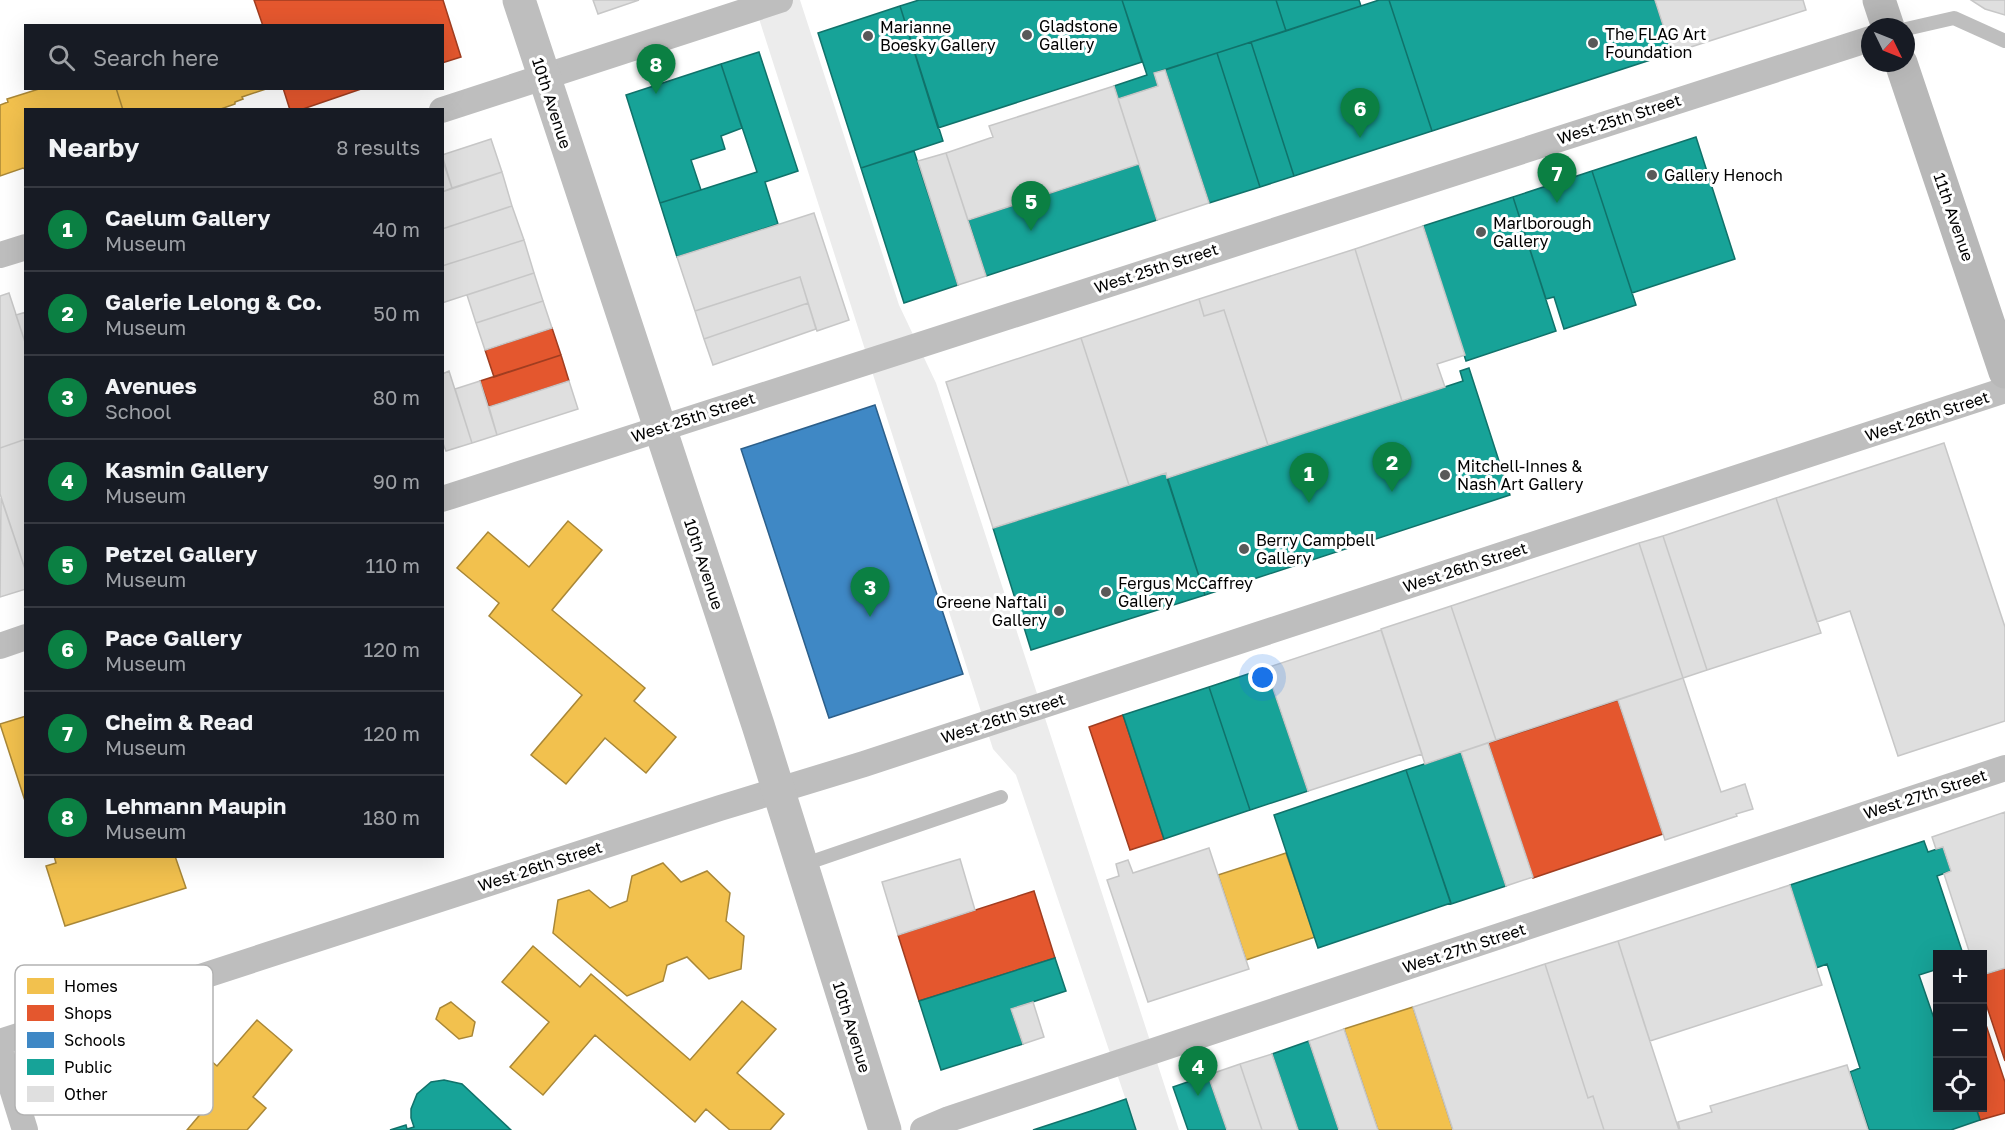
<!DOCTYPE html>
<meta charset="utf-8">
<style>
:root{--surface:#171b24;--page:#242831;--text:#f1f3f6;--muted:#9ea1a6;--line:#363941;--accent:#0b8043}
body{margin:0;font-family:"Golos Text",sans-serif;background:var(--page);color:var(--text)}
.controls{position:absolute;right:18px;bottom:18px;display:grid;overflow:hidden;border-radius:0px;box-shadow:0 6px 24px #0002}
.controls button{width:54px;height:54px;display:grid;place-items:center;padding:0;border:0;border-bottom:2px solid var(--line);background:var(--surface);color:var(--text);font:30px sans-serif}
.compass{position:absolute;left:1861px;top:18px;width:54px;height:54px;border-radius:50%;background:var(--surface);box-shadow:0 6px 24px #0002;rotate:133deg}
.you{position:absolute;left:1263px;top:678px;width:21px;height:21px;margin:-15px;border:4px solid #fff;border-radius:50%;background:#1a73e8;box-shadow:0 0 0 9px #1a73e833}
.badge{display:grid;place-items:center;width:39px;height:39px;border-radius:50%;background:var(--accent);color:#fff;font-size:20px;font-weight:700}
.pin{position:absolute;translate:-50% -50px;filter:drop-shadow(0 2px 3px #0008)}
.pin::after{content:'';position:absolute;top:32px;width:21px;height:18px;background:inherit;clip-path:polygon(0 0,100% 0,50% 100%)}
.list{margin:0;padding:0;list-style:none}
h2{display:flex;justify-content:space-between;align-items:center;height:78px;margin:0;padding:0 24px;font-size:26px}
h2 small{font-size:20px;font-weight:400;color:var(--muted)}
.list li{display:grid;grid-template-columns:39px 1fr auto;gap:18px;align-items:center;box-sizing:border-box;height:84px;padding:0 24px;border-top:2px solid var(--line)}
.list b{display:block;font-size:22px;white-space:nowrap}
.list p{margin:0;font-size:20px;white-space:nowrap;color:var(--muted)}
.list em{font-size:20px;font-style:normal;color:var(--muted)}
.icon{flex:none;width:33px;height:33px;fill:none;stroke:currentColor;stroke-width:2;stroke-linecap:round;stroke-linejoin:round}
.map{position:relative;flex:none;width:2005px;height:1130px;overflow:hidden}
.search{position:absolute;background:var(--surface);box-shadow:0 6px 24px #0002;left:24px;top:24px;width:420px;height:66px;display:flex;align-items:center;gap:15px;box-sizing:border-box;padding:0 21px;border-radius:0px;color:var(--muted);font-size:22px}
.panel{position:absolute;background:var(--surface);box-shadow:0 6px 24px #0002;left:24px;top:108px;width:420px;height:750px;border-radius:0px}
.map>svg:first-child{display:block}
.green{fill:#ececec}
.homes{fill:#f2c14e;stroke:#a98737;stroke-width:1.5}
.shops{fill:#e4572e;stroke:#a03d20;stroke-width:1.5}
.schools{fill:#3f88c5;stroke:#2c5f8a;stroke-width:1.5}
.public{fill:#17a398;stroke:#10726a;stroke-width:1.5}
.building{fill:#dfdfdf;stroke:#c7c7c7;stroke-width:1.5}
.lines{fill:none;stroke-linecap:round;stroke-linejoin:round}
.lane{stroke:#bebebe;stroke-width:14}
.street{stroke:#bebebe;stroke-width:26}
.secondary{stroke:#b8b8b8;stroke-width:33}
.primary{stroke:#bebebe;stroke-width:33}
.poi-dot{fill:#595959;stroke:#fff;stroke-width:2}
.labels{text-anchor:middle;stroke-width:6;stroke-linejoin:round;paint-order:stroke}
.poi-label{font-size:16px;fill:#000;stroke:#fff;text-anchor:start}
.street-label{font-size:16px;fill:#000;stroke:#fff}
.key{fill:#fff;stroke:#b2b2b2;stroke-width:1.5}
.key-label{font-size:16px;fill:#000}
</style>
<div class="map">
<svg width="2005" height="1130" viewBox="0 0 2005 1130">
<rect width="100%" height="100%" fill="#fff"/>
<path class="green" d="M753,0h47l99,305 37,78 243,747h-43l-120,-355 -23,-26z"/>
<path class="homes" d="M42,88h74l7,22h-97v60l-3,-2 -23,8v-71l8,-3 -1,-3z
M116,88h153l-27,9 1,2 -8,3v2l-17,6h-95z
M568,521l34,29 -50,60 93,78 -11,13 42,36 -30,36 -41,-35 -39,46 -35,-29 51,-60 -93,-79 10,-13 -42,-35 31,-36 41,35z
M26,716v88l-26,-80z
M1286,853l29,84 -69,23 -28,-85z
M54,856h121l11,32 -121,38 -19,-60 10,-3z
M663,863l18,19 26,-11 23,22 -4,28 18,15 -3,33 -32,10 -22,-22 -20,8 -4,16 -36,15 -74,-63 5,-33 31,-10 21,18 17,-7 5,-25z
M533,946l47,41 11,-13 99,86 52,-59 34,28 -39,44 47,41 -14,16h-40l-24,-21 -11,13 -100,-87 -52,60 -33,-28 39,-45 -47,-40z
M451,1002l24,20 -3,14 -13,3 -23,-20 4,-11z
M1413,1007l40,123h-75l-34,-101z
M257,1020l35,30 -39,47 13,11 -19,22h-60l16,-19 -58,-50 28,-33 44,38z"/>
<path class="shops" d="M254,0h189l18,57 -19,6v-37h-179z
M283,88h81l-64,22h-10z
M552,328l9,27 -67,22 -9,-27z
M561,355l8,26 -80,26 -9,-26z
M1618,700l45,134 -130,44 -45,-135z
M1123,715l41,124 -34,11 -41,-123z
M1034,891l21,67 -136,43 -21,-66z
M2005,968v93l-23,-69v-17z
M1982,1013l23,69v31l-25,7 -4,-12h6z"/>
<path class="schools" d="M875,405l88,269 -134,44 -88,-269z"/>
<path class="public" d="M919,0h203l20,62 -204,66 -38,-122z
M1122,0h154l10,31 -132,42 4,13 -40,13 -4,-13 33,-11z
M1276,0h83l2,6 -75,25z
M1379,0h10l43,131 -138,45 -43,-134z
M1389,0h266l17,53 -240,78z
M900,6l43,135 -82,27 -43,-135z
M1251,42l43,134 -34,11 -43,-134z
M759,52l39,119 -33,11 13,42 -101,33 -17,-54 97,-31 -36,-108z
M1217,53l43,134 -51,16 -44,-133z
M721,64l21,64 -21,8 4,13 -34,11 10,30 -41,13 -34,-108z
M1696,137l39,122 -103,34 -40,-122z
M914,151l44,134 -54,18 -43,-135z
M1139,164l18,56 -171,56 -18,-56z
M1592,171l44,134 -72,24 -10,-32 -8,2 -33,-102z
M1513,197l43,134 -90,30 -43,-135z
M1469,368l41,127 -305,100 -38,-117 296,-97 -3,-10z
M1166,473l39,122 -174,55 -38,-122z
M1266,668l42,123 -58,19 -41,-123z
M1209,687l41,123 -86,29 -41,-124z
M1461,752l45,134 -55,18 -45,-134z
M1406,770l45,133 -133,45 -44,-133z
M1924,841l4,11 15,-5 8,24 -14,5 26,78h-25v15l-19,6 19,55v78h38l4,12 -29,10h-82l-19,-58 10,-4 -33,-104 -11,4 -26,-83z
M1055,958l11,33 -55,18 12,35 -82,26 -22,-69z
M1309,1041l30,89h-41l-26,-76z
M1208,1075l19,55h-39l-15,-43z
M444,1080l18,4 49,46h-121l16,-5 1,4 7,-2 -3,-9v-9l6,-15 14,-12z
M1126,1099l10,31h-103l61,-20z"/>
<path class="building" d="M593,0h46l-41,14z
M1655,0h148l3,10 -134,43z
M1971,0h34v15l-20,-6z
M1165,70l44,133 -52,17 -39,-121 40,-13 -4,-13z
M1114,86l25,78 -171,56 -22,-67 47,-16 -4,-11z
M491,139l11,33 -50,16 -10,-33z
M946,153l40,123 -28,9 -40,-124z
M442,158l10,30 -10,4z
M502,172l10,34 -70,23v-37z
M512,206l12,34 -82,26v-37z
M814,213l35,107 -32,11 -17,-54 -105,34 -18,-54z
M1423,226l42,129 -28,9 8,23 -43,14 -47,-152z
M524,240l10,33 -92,30v-37z
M1355,249l47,152 -134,44 -44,-135 -20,6 -5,-17z
M534,273l9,28 -67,22 -9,-28z
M800,277l8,26 -104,36 -9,-28z
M9,293l17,52v94l-26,9v-152z
M1199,299l5,17 20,-6 44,135 -101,33 -1,-5 -37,12 -48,-147z
M543,301l9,27 -67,22 -9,-27z
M808,303l8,26 -103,36 -9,-26z
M26,312v33l-10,-30z
M1081,338l48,147 -136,43 -47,-146z
M449,371l23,72 -26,8 -4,-10v-67z
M480,381l17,54 -25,8 -17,-54z
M569,381l9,28 -81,26 -8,-28z
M26,439v133l-26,-78v-46z
M1944,443l61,184v94l-107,35 -48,-145 -33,11 -41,-124z
M1,498l25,74v17l-26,8z
M1776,498l45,135 -114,37 -44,-134z
M1663,536l44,134 -24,8 -44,-135z
M1639,543l44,135 -187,62 -45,-134z
M1451,606l45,134 -71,24 -44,-135z
M1381,630l41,124 -114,37 -42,-123z
M1683,678l38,114 24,-8 8,25 -17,5 1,2 -72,24 -47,-140z
M1488,743l45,134 -27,9 -45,-134z
M2005,812v156l-23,7v-21h-12l-26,-80 7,-3 -8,-24 -7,2 -4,-12z
M1209,848l40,121 -101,33 -41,-122 12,-4 -3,-12 12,-4 5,13z
M960,859l15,51 -77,25 -16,-53z
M1790,885l32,100 -172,56 -32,-100z
M1618,941l25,79 36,110h-75l-11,-34 -5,2 -43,-134z
M1545,964l43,134 5,-2 11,34h-151l-40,-123z
M1033,1002l11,35 -21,7 -12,-35z
M1344,1029l34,101h-39l-30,-89z
M1272,1054l26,76h-36l-22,-66z
M1240,1064l22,66h-35l-19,-55z
M1847,1065l21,65h-188l-2,-8 34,-10 -2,-6z"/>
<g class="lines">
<path class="lane" d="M1906,29l48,-11 51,23
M802,865l199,-68"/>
<path class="street" d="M442,110l338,-110
M0,255l26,-8
M442,499l1428,-460
M0,646l26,-9
M0,1042l720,-234 144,-44 1141,-374
M0,1050l25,80
M923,1130l26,-11 1056,-351"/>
<path class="secondary" d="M1879,0l9,27
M1901,63l104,309"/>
<path class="primary" d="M519,0l239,725 127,405"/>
</g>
<g class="poi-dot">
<circle cx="1027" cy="35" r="6"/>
<circle cx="868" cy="36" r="6"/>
<circle cx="1593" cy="43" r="6"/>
<circle cx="1652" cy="175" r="6"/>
<circle cx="1481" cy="232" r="6"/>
<circle cx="1445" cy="475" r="6"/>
<circle cx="1244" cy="549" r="6"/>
<circle cx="1106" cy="592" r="6"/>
<circle cx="1059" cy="611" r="6"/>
</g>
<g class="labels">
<g class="poi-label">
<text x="1039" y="32">Gladstone<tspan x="1039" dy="18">Gallery</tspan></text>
<text x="880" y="33">Marianne<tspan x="880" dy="18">Boesky Gallery</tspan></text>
<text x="1605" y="40">The FLAG Art<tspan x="1605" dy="18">Foundation</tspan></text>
<text x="1664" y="181">Gallery Henoch</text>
<text x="1493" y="229">Marlborough<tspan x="1493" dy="18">Gallery</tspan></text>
<text x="1457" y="472">Mitchell-Innes &amp;<tspan x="1457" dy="18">Nash Art Gallery</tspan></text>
<text x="1256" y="546">Berry Campbell<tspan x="1256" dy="18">Gallery</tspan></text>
<text x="1118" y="589">Fergus McCaffrey<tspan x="1118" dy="18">Gallery</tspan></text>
<text x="1047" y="608" text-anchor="end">Greene Naftali<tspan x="1047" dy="18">Gallery</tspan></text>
</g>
<g class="street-label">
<text transform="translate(552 103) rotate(72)" y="6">10th Avenue</text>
<text transform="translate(1619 119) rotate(-18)" y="6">West 25th Street</text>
<text transform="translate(1954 217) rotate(71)" y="6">11th Avenue</text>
<text transform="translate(1156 268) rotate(-18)" y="6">West 25th Street</text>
<text transform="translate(1927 416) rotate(-18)" y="6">West 26th Street</text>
<text transform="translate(693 417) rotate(-18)" y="6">West 25th Street</text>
<text transform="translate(704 564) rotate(72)" y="6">10th Avenue</text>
<text transform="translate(1465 567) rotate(-18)" y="6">West 26th Street</text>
<text transform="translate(1003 718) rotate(-18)" y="6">West 26th Street</text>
<text transform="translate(1925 794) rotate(-18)" y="6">West 27th Street</text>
<text transform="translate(540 866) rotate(-18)" y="6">West 26th Street</text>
<text transform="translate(1464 948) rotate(-18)" y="6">West 27th Street</text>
<text transform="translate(852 1027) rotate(73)" y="6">10th Avenue</text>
</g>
</g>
<rect x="15" y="965" width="198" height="150" rx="9" class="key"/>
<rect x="27" y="978" width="27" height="16" fill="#f2c14e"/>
<rect x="27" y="1005" width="27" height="16" fill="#e4572e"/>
<rect x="27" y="1032" width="27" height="16" fill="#3f88c5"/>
<rect x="27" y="1059" width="27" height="16" fill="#17a398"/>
<rect x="27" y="1086" width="27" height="16" fill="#dfdfdf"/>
<g class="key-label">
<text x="64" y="992">Homes</text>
<text x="64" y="1019">Shops</text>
<text x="64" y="1046">Schools</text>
<text x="64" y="1073">Public</text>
<text x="64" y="1100">Other</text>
</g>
</svg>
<div class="controls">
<button>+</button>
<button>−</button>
<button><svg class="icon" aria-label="locate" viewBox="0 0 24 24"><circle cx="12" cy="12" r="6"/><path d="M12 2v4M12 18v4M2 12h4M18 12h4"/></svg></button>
</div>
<svg class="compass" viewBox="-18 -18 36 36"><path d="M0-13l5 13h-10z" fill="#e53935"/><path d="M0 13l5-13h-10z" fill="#9ea1a6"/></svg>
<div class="you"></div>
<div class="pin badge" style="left:1309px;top:503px">1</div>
<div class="pin badge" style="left:1392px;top:492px">2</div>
<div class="pin badge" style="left:870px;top:617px">3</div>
<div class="pin badge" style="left:1198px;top:1096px">4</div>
<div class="pin badge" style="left:1031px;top:231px">5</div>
<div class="pin badge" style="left:1360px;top:138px">6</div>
<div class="pin badge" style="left:1557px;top:203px">7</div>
<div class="pin badge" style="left:656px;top:94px">8</div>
<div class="search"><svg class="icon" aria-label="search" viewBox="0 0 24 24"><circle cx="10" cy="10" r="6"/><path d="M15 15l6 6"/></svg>Search here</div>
<section class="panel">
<h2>Nearby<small>8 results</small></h2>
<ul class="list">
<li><span class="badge">1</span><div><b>Caelum Gallery</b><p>Museum</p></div><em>40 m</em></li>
<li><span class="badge">2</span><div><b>Galerie Lelong &amp; Co.</b><p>Museum</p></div><em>50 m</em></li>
<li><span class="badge">3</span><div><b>Avenues</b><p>School</p></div><em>80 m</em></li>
<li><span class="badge">4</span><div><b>Kasmin Gallery</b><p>Museum</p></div><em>90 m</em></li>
<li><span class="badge">5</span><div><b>Petzel Gallery</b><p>Museum</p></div><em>110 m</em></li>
<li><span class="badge">6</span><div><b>Pace Gallery</b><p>Museum</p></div><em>120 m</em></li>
<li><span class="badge">7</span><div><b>Cheim &amp; Read</b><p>Museum</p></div><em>120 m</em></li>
<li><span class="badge">8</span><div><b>Lehmann Maupin</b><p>Museum</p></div><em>180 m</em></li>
</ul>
</section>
</div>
